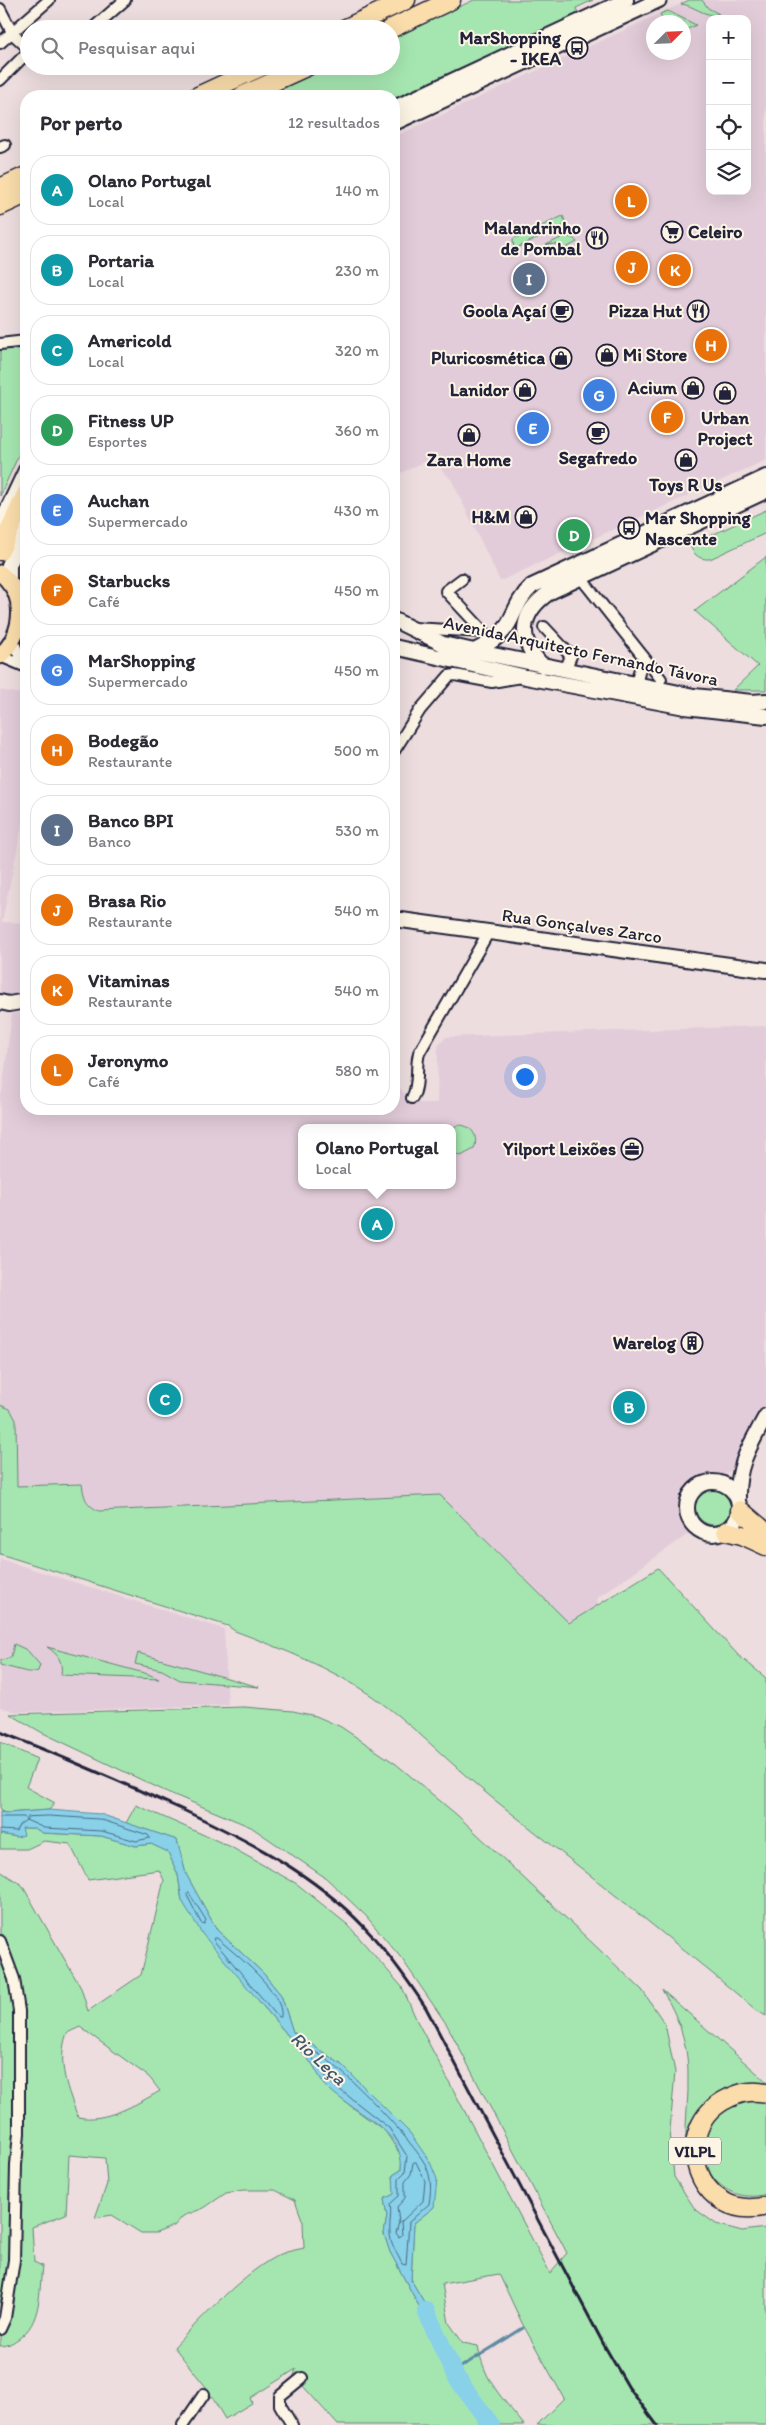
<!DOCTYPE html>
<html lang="pt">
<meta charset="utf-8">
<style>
:root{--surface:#fff;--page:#f2f2f3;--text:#2b2b33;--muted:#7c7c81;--line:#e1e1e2;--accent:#0b8043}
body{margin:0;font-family:Itim,sans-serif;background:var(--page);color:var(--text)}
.controls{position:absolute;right:15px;top:15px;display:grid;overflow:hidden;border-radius:10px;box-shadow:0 5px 20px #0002}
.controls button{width:45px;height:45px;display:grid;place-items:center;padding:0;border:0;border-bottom:1px solid var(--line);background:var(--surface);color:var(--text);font:25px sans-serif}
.compass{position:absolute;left:646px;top:15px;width:45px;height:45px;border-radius:50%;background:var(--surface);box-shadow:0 5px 20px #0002;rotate:66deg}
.you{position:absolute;left:524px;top:1076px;width:18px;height:18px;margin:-12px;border:4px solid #fff;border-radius:50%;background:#1a73e8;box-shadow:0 0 0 8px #1a73e833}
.badge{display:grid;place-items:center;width:32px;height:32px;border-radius:50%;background:var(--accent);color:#fff;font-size:16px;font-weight:700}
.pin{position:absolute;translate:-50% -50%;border:2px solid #fff;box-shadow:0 1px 5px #0006}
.popup{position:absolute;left:298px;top:1124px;width:158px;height:65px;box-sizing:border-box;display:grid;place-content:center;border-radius:10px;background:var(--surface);filter:drop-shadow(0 1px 4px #0005);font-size:16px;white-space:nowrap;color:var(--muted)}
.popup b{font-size:19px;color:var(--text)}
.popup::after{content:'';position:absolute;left:50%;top:100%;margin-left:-10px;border:10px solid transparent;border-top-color:var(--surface)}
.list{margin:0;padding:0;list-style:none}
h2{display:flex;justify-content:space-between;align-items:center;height:65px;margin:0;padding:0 20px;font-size:21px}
h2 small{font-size:16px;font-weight:400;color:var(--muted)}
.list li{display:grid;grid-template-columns:32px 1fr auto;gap:15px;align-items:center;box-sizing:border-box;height:70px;margin:0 10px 10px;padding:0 10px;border:1px solid var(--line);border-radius:20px}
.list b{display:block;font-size:19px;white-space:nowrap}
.list p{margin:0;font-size:16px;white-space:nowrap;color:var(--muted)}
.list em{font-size:16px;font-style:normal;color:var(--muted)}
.icon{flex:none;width:28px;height:28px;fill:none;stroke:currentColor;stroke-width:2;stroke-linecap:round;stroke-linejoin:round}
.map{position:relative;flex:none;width:766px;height:2425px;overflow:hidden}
.search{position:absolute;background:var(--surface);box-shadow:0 5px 20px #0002;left:20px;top:20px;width:380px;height:55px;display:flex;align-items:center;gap:12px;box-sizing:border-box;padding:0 18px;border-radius:28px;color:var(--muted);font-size:19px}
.panel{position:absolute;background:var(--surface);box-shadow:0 5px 20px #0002;left:20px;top:90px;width:380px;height:1025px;border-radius:20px}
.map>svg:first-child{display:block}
.built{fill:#e2ccd9;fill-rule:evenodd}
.green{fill:#a5e6b0;stroke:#648476;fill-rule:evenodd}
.water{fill:#88d1e9;stroke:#5f8ba3}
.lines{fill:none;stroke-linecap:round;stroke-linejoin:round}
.shore{stroke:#4b6881;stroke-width:1}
.stream{stroke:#5f8ba3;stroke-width:3}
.river{stroke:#88d1e9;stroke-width:18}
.street-casing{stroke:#22223b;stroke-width:14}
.secondary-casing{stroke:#22223b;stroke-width:18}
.primary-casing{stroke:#22223b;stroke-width:19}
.highway-casing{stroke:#22223b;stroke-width:21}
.street{stroke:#fcf5e5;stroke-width:10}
.secondary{stroke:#fcf5e5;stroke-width:14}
.primary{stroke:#faddab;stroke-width:15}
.highway{stroke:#faddab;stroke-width:18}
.rail{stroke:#22223b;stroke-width:3}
.labels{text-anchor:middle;stroke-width:4;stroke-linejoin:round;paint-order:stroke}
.shield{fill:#fcf5e5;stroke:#63616e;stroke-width:1}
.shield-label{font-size:16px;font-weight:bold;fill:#22223b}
.poi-label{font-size:18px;font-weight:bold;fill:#22223b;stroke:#fcf5e5;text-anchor:end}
.street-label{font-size:18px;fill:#22223b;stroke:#fcf5e5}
.water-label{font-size:19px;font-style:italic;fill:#41576f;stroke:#fcf5e5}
</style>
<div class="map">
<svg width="766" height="2425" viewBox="0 0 766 2425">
<rect width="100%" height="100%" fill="#edddde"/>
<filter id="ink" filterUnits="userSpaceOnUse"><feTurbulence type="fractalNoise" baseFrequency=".02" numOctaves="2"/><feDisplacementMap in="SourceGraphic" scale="10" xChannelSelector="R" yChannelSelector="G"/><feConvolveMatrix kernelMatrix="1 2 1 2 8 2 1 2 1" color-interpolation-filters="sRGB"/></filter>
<g filter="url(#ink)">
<path class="built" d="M689,0h77v460l-266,121 -49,-102 -20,-20 -37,17v-339zM710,19h37v172h-37zM654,22h30v30h-30z
M0,690l26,5v111l-24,116 24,1v78l-26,6z
M26,1012v97h368v-28l18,22h25l1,-57 8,-9 320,-11v390l-20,36 -13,17 -20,12 -12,4 -10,8 -4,19 10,16 -100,70 1,8 -29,17 -129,-128 -341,16 -10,-5 -5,-11 -2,-11 -65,3 -1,-67 -6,-11 -10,-4v-309l2,-4 10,-78zM302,1128h150v57h-150z
M0,1559l224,70 4,76 -211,7 -17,-5z"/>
<path class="green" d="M474,0h119l-17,8 3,7 -185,86v-5h-127l64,-30h60v-28z
M689,0h13l6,8 11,6c-14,4 -25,-9 -38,-10z
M667,11l3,1 26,13 -12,6v-9h-20l-4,-8z
M563,216l2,5 -2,5 -49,23 -1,-10z
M565,236l8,2 4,4 -13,7 -8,-5 -10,1z
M26,348v91l-26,57v-146z
M766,510v23l-56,26c-12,1 -18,-6 -21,-17l10,-5 2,3z
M766,557v133h-33l25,-24 -63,-55z
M458,1125c14,0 21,11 16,24l-13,7 -9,-3v-25z
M0,1405l10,4 6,11 1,66 65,-2c2,14 4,21 17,27l341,-16 129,128 89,-55 80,87 28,23v338l-10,-6c-85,-72 -173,-140 -260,-209 -42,-33 -82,-76 -124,-105 -43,-29 -89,-47 -137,-65l-7,-5 -228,-72z
M695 1506a19 19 0 1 1 38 0a19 19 0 1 1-38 0Z
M14,1644l13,6 13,15 -2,6 -7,2 -31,-8v-4l11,-4z
M47,1647l101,27 11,5 -98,-4c2,-14 -3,-21 -14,-28z
M138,1653l121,34 -79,-7 -18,-10 -27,-6z
M244,1707l49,4 23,5 25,11 55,37 61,51 185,175 23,34 10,48 -5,58 4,47 21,32 21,15 26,7 24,-3v197h-229l27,-27 -42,-75 -23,-49 -57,10 7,39 14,20 15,3c7,37 24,51 46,79h-186l-36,-40 -9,-6 3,-10 -46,29 2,5 -27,16 -19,-32 -32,-40c26,-28 73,-78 107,-93 7,-3 15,-4 23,-6l-1,-26 -8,-22 -20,-10h-32l-17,3 -22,15 -21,8 -9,10 -18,7h-15l-29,-18 -17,3 12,-34 -2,-26 -36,-3 -3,59 -34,13 2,35 8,4c-3,26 0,57 -24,73 -6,4 -10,7 -18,7v-17l5,-11 -5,-2v-445l22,14 59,103 7,23 53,-36 23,-95 -5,-10 -71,10 -18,-36 -26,-3 -17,8h-27v-15l17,3 5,-9h12l9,5 58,3 35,10 15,-2 17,8 10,23 4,26 80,104 51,60 12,20 20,17 40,29 17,26 -1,13 -8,5 2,19 -11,5 3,17 -3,18 6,18 43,80 8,-1 -30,-51 3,-57 20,-16 -60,-109 -32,-33 -49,-33 -12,-37 -18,-22 -46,-43 -31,-56 -9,-34 -51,-17 10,-18 93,41 68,38 51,41 54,62 15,34 133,252 17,-20 -120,-228 -45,-66 -36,-43 -40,-38 -75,-51 -84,-35 -126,-60 -31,-18zM80,2027l69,50 11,14c-23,13 -55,32 -82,26 -10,-26 -22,-55 -11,-84z
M0,1742l37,17 -11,28 29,16 -6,7 -43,3 -6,-2z
M662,1990l104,91v5c-43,-9 -70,19 -80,58 -1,-24 3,-47 2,-70 0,-31 -10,-58 -26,-84z
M748,2100l18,3v91c-49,15 -87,-48 -50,-80 10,-8 20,-11 32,-14z"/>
<path class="water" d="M49,1810l51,4 77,26 9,34 31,56 46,43 18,22 12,37 49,33 68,68 20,29 7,17 -3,28 -20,16 -3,57 30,51 -8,1 -43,-80 -6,-18 3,-18 -3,-17 10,-5 -1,-19 8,-5c5,-42 -53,-59 -76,-85 -5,-6 -8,-14 -12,-20l-110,-130 -21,-34 -4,-26 -10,-23 -17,-8 -15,2 -35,-10 -58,-3 -9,-5h-12l2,7 -7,2 -17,-3v-22l7,1z"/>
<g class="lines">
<path class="shore" d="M49,1816l50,3 49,16 2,3 -14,3 -34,-10 -58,-3 -18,-8 2,-3z
M0,1817h24l2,3 -7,5 -3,6 -16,-1
M189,1893l17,27 -2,4 -3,-1 -14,-28z
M214,1938h3c18,16 68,54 64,79h-3l-64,-76z
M310,2050c22,4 106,94 116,116 6,14 5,24 3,38l-20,18 -3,43 -4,-1c-4,-9 -12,-21 -12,-31 -1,-11 2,-19 0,-29l9,-8v-18l6,-6 2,-16 -18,-28 -60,-47 -20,-28z
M416,2162l9,19 -2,20 -22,21 1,13 -3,2 -3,-4 3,-11 -2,-15 8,-9v-16l6,-8 2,-11z"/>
<path class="stream" d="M453,2372l70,-44"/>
<path class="river" d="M426,2311l30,66 35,48"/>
<g class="street-casing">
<path id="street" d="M0,9l13,25 16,15
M92,29l33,-29
M0,43l49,-43
M47,66h2
M0,80l29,-29
M0,147l5,-2
M0,344l26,-3
M581,578l80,101
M544,627l27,29 -6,14
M413,628l71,4 -38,-41 16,-12
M0,656l24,10 -11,-25
M636,685l7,-29
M394,751l26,-41 29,-34 6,-1 37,7 29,-5
M412,1098c8,-13 3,-31 7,-45l69,-120
M0,1941l14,38 5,32v122l-3,32 -2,95 -9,58 -5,11
M183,2425l21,-31
M292,2425l-12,-20v-9l22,-18"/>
</g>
<g class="secondary-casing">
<path id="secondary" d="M394,108l232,-108
M394,123l265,-123
M0,525l26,-55
M9,583v-18l17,-36
M394,620l49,24 31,7 220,45 58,6 14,-1
M394,647l132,30 159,30 81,9
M474,651c15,-7 30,-16 37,-32 6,-13 10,-23 21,-33l234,-109
M543,666c-26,-26 -24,-53 7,-74l216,-101
M394,919l372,51
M0,1002l9,2 17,-3
M687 1508a26 26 0 1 1 52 0a26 26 0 1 1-52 0Z
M738,1498c-1,-34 13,-54 28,-82"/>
</g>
<g class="primary-casing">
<path id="primary" d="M0,573c28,22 24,60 0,83"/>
</g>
<g class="highway-casing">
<path id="highway" d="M344,29l62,-29
M390,29l61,-29
M198,96l65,-30
M242,96l66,-30
M0,188l26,-12
M0,206l26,-12
M0,551l26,-57
M740,1510l26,22
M726,1531l16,4 24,11
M766,2093c-13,-3 -25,-1 -37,5 -63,29 -32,126 37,108"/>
</g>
<use href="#street" class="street"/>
<use href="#secondary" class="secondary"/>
<use href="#primary" class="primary"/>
<use href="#highway" class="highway"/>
<path class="rail" d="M0,1732c61,24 121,50 181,77 66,31 132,64 183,118 24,25 43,52 62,81l178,337 25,43 28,37"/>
</g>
</g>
<defs>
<g id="bus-ring" transform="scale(1.125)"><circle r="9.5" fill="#fcf5e5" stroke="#22223b" stroke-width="1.5"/><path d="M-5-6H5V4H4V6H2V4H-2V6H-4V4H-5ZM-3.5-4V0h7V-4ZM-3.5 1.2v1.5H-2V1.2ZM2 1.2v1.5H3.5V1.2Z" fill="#22223b"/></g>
<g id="supermarket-ring" transform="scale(1.125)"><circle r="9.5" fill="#fcf5e5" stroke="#22223b" stroke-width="1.5"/><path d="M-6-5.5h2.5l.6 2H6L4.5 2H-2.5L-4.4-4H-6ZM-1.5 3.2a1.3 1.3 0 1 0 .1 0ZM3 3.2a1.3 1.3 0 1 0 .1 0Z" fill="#22223b"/></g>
<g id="restaurant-ring" transform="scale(1.125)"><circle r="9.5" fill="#fcf5e5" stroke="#22223b" stroke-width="1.5"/><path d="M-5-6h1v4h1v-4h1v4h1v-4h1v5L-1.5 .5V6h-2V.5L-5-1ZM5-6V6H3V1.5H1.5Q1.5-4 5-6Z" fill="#22223b"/></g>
<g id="cafe-ring" transform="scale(1.125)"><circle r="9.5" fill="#fcf5e5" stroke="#22223b" stroke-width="1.5"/><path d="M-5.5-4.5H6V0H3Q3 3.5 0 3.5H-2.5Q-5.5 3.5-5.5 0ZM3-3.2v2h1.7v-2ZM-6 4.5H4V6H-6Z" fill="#22223b"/></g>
<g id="shop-ring" transform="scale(1.125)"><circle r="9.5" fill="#fcf5e5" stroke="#22223b" stroke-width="1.5"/><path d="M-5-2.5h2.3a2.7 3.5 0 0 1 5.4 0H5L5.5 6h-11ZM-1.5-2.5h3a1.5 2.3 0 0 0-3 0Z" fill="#22223b"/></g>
<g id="office-ring" transform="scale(1.125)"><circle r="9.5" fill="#fcf5e5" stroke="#22223b" stroke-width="1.5"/><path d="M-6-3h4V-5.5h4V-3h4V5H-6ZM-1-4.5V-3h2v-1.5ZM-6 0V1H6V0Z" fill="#22223b"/></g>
<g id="building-ring" transform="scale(1.125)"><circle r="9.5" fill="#fcf5e5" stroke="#22223b" stroke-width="1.5"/><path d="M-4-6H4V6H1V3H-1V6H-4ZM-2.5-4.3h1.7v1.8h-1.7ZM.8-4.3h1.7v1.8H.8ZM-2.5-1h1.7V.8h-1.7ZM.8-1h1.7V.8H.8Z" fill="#22223b"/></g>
</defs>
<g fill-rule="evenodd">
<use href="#bus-ring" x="577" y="48"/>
<use href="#supermarket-ring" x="672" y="232"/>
<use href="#restaurant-ring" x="597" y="238"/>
<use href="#cafe-ring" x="562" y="311"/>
<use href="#restaurant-ring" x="698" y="311"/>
<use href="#shop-ring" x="607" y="355"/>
<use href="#shop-ring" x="561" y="358"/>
<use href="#shop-ring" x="693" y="388"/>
<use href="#shop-ring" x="525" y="390"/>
<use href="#shop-ring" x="725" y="393"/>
<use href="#cafe-ring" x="598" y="433"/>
<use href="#shop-ring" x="469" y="435"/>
<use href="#shop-ring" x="686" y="460"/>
<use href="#shop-ring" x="526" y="517"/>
<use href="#bus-ring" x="629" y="528"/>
<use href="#office-ring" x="632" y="1149"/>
<use href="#building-ring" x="692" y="1343"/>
</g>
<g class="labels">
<rect class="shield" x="669" y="2137.5" width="52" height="27" rx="4"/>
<g class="shield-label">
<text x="695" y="2157">VILPL</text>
</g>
<g class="poi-label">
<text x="561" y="44">MarShopping<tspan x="561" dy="21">- IKEA</tspan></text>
<text x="581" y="234">Malandrinho<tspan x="581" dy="21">de Pombal</tspan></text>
<text x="688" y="238" text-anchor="start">Celeiro</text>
<text x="546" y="317">Goola Açaí</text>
<text x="682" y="317">Pizza Hut</text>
<text x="623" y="361" text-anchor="start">Mi Store</text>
<text x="545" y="364">Pluricosmética</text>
<text x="677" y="394">Acium</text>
<text x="509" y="396">Lanidor</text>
<text x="725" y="424" text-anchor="middle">Urban<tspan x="725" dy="21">Project</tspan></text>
<text x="598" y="464" text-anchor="middle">Segafredo</text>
<text x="469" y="466" text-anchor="middle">Zara Home</text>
<text x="686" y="491" text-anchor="middle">Toys R Us</text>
<text x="510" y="523">H&amp;M</text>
<text x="645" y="524" text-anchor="start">Mar Shopping<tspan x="645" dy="21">Nascente</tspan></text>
<text x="616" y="1155">Yilport Leixões</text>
<text x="676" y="1349">Warelog</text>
</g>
<g class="street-label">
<text transform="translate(581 651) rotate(12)" y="6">Avenida Arquitecto Fernando Távora</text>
<text transform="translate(582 926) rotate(8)" y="6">Rua Gonçalves Zarco</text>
</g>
<g class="water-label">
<text transform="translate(319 2058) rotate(43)" y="7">Rio Leça</text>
</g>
</g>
</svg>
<div class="controls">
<button>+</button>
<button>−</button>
<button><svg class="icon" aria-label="locate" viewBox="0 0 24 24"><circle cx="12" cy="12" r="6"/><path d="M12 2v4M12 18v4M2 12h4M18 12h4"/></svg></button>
<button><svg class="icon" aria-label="layers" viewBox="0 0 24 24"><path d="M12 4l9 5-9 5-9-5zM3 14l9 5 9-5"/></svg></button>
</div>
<svg class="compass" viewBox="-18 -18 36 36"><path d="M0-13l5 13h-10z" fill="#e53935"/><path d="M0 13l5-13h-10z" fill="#7c7c81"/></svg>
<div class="you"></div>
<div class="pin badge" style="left:377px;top:1224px;background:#0f9aa8">A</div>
<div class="popup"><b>Olano Portugal</b>Local</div>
<div class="pin badge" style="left:629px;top:1407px;background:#0f9aa8">B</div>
<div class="pin badge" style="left:165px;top:1399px;background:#0f9aa8">C</div>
<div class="pin badge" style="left:574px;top:535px;background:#2e9e5b">D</div>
<div class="pin badge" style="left:533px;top:428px;background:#3f7fe0">E</div>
<div class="pin badge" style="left:667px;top:417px;background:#e8710a">F</div>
<div class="pin badge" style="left:599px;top:395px;background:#3f7fe0">G</div>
<div class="pin badge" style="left:711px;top:345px;background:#e8710a">H</div>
<div class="pin badge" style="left:529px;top:279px;background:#5c6f8a">I</div>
<div class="pin badge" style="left:632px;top:267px;background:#e8710a">J</div>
<div class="pin badge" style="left:675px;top:270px;background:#e8710a">K</div>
<div class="pin badge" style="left:631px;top:201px;background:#e8710a">L</div>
<div class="search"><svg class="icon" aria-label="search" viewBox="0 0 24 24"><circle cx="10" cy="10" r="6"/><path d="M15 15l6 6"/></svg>Pesquisar aqui</div>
<section class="panel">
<h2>Por perto<small>12 resultados</small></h2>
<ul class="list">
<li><span class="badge" style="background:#0f9aa8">A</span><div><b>Olano Portugal</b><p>Local</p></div><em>140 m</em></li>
<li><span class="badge" style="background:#0f9aa8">B</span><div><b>Portaria</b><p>Local</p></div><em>230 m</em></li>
<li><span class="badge" style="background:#0f9aa8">C</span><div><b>Americold</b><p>Local</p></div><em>320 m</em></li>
<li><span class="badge" style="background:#2e9e5b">D</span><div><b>Fitness UP</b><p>Esportes</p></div><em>360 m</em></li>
<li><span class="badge" style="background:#3f7fe0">E</span><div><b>Auchan</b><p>Supermercado</p></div><em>430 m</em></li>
<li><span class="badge" style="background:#e8710a">F</span><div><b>Starbucks</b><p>Café</p></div><em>450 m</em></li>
<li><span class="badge" style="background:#3f7fe0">G</span><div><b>MarShopping</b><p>Supermercado</p></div><em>450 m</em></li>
<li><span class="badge" style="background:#e8710a">H</span><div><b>Bodegão</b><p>Restaurante</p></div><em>500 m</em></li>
<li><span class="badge" style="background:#5c6f8a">I</span><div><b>Banco BPI</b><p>Banco</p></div><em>530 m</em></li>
<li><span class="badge" style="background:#e8710a">J</span><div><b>Brasa Rio</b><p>Restaurante</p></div><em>540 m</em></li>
<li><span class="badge" style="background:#e8710a">K</span><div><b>Vitaminas</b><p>Restaurante</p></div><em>540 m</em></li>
<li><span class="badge" style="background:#e8710a">L</span><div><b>Jeronymo</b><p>Café</p></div><em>580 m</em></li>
</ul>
</section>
</div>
